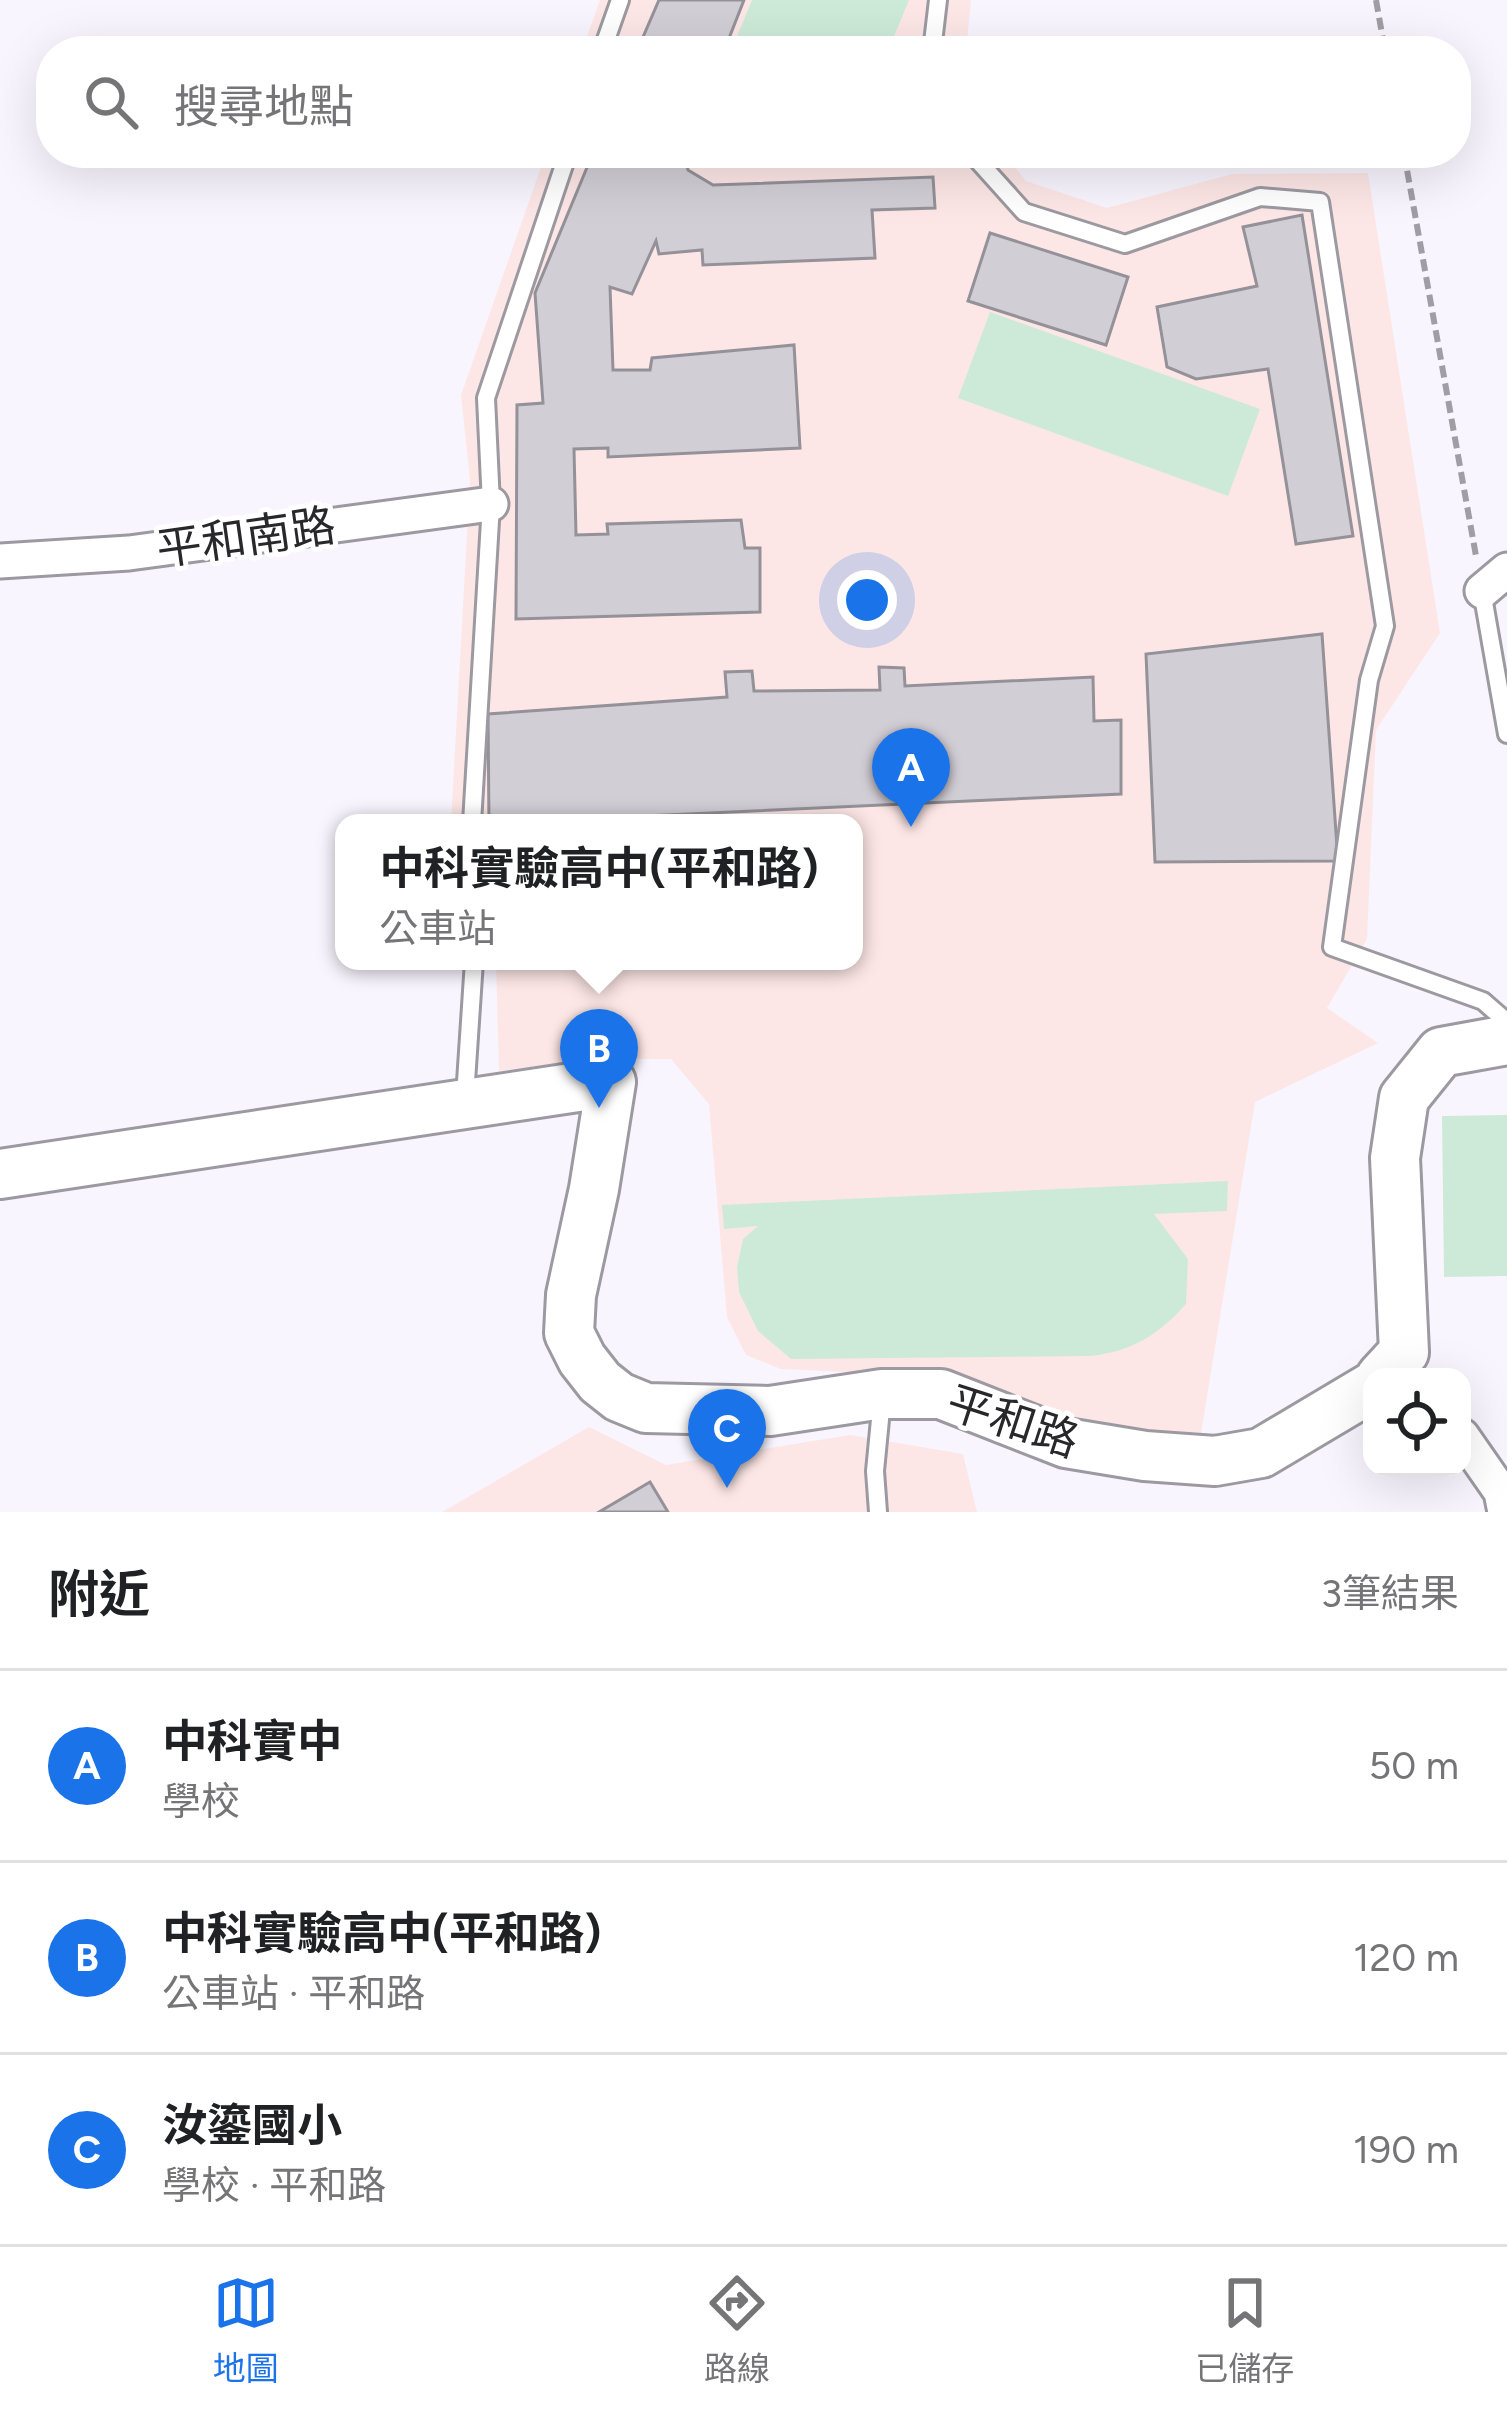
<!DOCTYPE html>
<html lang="zh-TW">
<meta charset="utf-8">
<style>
:root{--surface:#fff;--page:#f2f2f2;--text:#202124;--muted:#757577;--line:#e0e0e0;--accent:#1a73e8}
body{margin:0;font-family:Figtree,"Noto Sans TC",sans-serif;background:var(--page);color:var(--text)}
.controls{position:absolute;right:36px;bottom:36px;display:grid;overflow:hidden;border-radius:24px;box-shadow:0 12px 48px #0002}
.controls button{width:108px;height:108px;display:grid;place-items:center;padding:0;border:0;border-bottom:3px solid var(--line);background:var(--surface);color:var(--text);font:60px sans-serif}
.you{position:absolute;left:867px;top:600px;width:42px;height:42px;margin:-30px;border:9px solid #fff;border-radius:50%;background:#1a73e8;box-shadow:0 0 0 18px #1a73e833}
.badge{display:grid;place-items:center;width:78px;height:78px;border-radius:50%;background:var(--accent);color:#fff;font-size:39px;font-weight:700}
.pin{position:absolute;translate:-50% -99px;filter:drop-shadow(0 3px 6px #0008)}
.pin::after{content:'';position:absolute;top:63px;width:42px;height:36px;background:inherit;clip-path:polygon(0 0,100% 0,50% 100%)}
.popup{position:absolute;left:335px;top:814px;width:528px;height:156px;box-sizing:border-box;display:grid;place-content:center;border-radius:24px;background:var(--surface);filter:drop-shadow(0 3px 9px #0005);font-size:39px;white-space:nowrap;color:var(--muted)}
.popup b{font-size:45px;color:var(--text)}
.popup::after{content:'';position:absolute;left:50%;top:100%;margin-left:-24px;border:24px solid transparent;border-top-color:var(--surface)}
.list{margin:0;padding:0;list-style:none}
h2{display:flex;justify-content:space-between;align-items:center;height:156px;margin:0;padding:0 48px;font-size:51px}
h2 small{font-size:39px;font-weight:400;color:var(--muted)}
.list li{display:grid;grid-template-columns:78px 1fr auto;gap:36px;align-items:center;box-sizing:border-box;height:192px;padding:0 48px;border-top:3px solid var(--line)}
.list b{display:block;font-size:45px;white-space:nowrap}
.list p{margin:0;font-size:39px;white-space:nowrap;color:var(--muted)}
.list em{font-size:39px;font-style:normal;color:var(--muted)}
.icon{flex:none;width:66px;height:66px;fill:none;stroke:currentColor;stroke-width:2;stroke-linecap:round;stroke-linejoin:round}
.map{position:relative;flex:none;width:1507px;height:1512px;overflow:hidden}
.search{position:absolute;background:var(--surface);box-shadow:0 12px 48px #0002;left:36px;right:36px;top:36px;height:132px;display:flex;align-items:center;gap:30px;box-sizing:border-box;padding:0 42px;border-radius:48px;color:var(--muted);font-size:45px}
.sheet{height:732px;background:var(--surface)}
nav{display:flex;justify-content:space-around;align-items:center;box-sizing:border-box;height:168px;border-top:3px solid var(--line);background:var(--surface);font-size:33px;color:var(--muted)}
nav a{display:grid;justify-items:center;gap:6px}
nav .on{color:var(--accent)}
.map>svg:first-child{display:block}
.education{fill:#fde7e6}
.green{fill:#cdead8}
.building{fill:#d2ced6;stroke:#949199;stroke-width:3}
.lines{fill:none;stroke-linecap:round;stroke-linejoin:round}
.lane-casing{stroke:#9c99a1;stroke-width:22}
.street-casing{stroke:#9c99a1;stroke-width:39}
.secondary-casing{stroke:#9c99a1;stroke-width:54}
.path{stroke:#a09ea4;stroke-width:6;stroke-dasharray:12 6;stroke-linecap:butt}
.lane{stroke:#fff;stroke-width:16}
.street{stroke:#fff;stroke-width:33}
.secondary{stroke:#fff;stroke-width:48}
.labels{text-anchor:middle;stroke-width:10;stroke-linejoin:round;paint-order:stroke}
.street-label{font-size:45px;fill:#28272a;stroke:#fff}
</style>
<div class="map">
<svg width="1507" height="1512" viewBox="0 0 1507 1512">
<rect width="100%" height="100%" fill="#f9f5fe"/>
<path class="education" d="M600,0h371l-5,51h-384z
M546,153h458l22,28 81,27 125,-34 136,-1 72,460 -64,97 -9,209 -40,69 51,35 -123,59 -56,344 -74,-3 -193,-67 -151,-7 -35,-14 -19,-38 -18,-213 -38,-45h-79l-93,12 -3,-110h358v-138h-403l19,-343 -9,-85z
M589,1427l77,38 184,-30 113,19 14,58h-535z"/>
<path class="green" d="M752,0h157l-21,51h-157z
M990,312l270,97 -32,87 -270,-98z
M1507,1115v161l-63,1 -2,-161z
M1228,1181l-1,30 -73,3 34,45 -2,45c-28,31 -53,47 -95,52l-300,3 -33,-28 -19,-39 -2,-25 6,-28 15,-13 -34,3 -2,-24z"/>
<path class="building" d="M659,0h85l-20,51h-87z
M593,153h91l4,17 25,15 220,-8 2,31 -63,2 3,48 -172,7 -1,-15 -43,4 -3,-13 -24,53 -22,-7 3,83h37l2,-12 142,-13 6,103 -192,9v-9l-34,1 2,86 32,-1 -1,-10 134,-4 4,28h15v64l-244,7 1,-214 26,-2 -8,-110z
M1302,215l51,321 -57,8 -28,-175 -72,10 -29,-12 -10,-60 100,-21 -14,-59z
M990,233l138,44 -22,68 -138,-44z
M1322,634l16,227 -183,1 -9,-208z
M879,667l25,1 1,18 188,-9 1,44 27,-1v74l-632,29 -1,-109 239,-17 -2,-25 27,-1 2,20 126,-1z
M650,1482l18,30h-69z"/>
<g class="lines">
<g class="lane-casing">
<path id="lane" d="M602,51l18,-51
M932,51l6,-51
M971,153l53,59 101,32 135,-47 60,5 65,424 -16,54 -37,267 151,54 24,21
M1482,591l25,143
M472,823l19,-319 -5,-106 82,-245
M465,1097l9,-136
M878,1512l-3,-41 7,-72"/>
</g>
<g class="street-casing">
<path id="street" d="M0,561l129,-8 362,-49
M1482,591l25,-21
M1462,1436l39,56 4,20"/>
</g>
<g class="secondary-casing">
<path id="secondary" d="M0,1174l611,-92 -17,107 -23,106 -2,38 13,26 18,23 19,15 27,11 124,3 112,-17h59l125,49 79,13 70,5 46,-8 111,-66
M1381,1377l23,-25 -9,-194 9,-60 37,-46 66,-12"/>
</g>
<path class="path" d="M1376,0l9,51
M1404,153l72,403"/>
<use href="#lane" class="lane"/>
<use href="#street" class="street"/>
<use href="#secondary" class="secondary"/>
</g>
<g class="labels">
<g class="street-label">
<text transform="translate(246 537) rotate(-8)" y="16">平和南路</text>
<text transform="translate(1013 1421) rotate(18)" y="16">平和路</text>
</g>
</g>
</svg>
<div class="controls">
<button><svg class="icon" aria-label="locate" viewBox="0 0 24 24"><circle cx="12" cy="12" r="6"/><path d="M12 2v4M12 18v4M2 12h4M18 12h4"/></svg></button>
</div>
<div class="you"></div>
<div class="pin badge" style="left:911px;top:827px">A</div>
<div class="pin badge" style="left:599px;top:1108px">B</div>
<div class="popup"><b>中科實驗高中(平和路)</b>公車站</div>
<div class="pin badge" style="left:727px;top:1488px">C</div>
<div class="search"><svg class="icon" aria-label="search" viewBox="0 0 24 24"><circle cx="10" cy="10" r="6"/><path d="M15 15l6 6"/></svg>搜尋地點</div>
</div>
<section class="sheet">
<h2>附近<small>3筆結果</small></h2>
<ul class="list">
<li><span class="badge">A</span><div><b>中科實中</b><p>學校</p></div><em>50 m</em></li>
<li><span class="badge">B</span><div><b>中科實驗高中(平和路)</b><p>公車站 · 平和路</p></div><em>120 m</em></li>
<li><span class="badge">C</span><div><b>汝鎏國小</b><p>學校 · 平和路</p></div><em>190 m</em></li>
</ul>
</section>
<nav>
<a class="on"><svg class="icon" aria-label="map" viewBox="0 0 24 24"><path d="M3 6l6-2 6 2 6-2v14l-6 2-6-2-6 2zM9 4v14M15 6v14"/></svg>地圖</a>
<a><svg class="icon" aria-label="directions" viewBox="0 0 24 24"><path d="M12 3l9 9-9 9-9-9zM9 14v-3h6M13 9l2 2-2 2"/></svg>路線</a>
<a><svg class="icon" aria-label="saved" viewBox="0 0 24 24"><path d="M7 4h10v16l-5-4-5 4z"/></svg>已儲存</a>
</nav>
